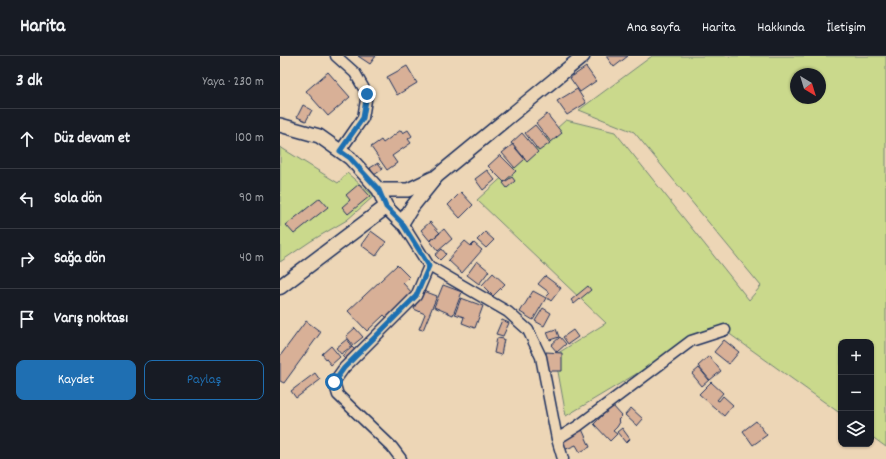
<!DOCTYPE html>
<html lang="tr">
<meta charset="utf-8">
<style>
:root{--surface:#171b24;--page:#242831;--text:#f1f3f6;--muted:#9ea1a6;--line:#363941;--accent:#1f6fb2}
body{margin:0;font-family:Dekko,sans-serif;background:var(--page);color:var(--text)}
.controls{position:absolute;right:12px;bottom:12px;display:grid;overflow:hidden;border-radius:8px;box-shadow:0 1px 3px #0004}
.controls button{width:36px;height:36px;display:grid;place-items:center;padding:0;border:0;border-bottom:1px solid var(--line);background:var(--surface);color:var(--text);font:20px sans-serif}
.compass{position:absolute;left:510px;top:12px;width:36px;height:36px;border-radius:50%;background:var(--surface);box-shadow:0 1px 3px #0004;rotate:142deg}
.stop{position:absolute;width:12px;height:12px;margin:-9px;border:3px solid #1f6fb2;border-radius:50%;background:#fff}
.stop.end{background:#1f6fb2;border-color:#fff;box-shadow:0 1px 4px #0008}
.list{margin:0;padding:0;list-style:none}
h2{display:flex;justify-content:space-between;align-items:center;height:52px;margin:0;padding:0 16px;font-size:17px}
h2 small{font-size:13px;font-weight:400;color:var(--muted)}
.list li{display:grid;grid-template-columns:26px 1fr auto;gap:12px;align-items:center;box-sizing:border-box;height:60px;padding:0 16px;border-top:1px solid var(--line)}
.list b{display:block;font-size:15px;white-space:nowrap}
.list em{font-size:13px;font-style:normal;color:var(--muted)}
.actions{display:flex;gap:8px;padding:12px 16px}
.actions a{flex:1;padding:9px 0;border:1px solid var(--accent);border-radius:8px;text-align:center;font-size:14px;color:var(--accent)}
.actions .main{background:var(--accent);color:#fff}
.icon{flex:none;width:22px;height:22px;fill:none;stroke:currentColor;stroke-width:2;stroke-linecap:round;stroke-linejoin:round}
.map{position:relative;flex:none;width:606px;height:403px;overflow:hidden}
header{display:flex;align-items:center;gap:24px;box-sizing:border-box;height:56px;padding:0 20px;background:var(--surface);border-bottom:1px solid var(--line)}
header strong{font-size:19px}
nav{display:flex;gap:22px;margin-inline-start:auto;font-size:14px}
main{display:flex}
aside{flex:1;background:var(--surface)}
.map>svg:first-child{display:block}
.green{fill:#cad98c;stroke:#728475;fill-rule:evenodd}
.building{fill:#d8b097;stroke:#1b2f5e}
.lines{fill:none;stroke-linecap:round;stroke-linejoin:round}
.minor-casing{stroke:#1b2f5e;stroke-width:13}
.tertiary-casing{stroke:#1b2f5e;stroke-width:16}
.secondary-casing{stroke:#1b2f5e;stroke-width:17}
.minor{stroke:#edd6b6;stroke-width:10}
.tertiary{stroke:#edd6b6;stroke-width:13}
.secondary{stroke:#edd6b6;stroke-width:14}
.route{stroke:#1f6fb2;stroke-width:5}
</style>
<header>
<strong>Harita</strong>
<nav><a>Ana sayfa</a><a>Harita</a><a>Hakkında</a><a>İletişim</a></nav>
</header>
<main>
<aside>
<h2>3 dk<small>Yaya · 230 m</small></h2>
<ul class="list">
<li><svg class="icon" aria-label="ahead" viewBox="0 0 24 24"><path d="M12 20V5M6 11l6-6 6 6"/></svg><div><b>Düz devam et</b></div><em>100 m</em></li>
<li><svg class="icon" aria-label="left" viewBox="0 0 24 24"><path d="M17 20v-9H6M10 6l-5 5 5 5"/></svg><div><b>Sola dön</b></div><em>90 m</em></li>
<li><svg class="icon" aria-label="right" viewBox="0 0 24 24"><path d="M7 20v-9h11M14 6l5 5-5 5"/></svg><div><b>Sağa dön</b></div><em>40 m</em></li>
<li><svg class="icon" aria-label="arrive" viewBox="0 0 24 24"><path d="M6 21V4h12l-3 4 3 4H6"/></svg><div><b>Varış noktası</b></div></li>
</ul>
<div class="actions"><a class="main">Kaydet</a><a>Paylaş</a></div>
</aside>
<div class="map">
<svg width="606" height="403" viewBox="0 0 606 403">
<rect width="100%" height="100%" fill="#edd6b6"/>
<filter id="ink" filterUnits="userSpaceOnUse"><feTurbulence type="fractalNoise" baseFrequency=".025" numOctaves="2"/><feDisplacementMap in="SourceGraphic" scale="8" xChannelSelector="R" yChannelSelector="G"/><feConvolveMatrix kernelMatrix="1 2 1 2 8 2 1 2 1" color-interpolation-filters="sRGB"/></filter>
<g filter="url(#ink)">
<path class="green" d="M372,0h234v391l-15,-11v-94h-30v72l-117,-84 -33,11 -125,75 -11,-61 51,-32 -129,-123 89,-80 49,12 134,168 12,-14 -127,-154 -55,-22zM516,18h24v24h-24z
M0,91l58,36 9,-10 27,23 -27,24 -36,21 -31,21z"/>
<path class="building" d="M78,0h18l-6,8z
M326,0h22l-14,11z
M127,10l10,17 -20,12 -10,-18z
M306,11l10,14 -16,11 -10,-14z
M48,16l22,25 -22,19 -22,-25z
M297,33l9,14 -19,12 -10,-14z
M23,49l9,5 -6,11 -9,-4z
M267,58l15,19 -11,9 -15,-19z
M255,69l15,18 -11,8 -14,-18z
M121,74l2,3 5,-3 4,6 -4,3 3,4 -19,13 5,7 -10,7 -16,-23 10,-7 2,3z
M242,77l16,19 -11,10 -16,-19z
M233,88l12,15 -10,9 -13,-15z
M220,99l16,16 -12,11 -16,-16z
M98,107l5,6 -9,6 -4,-7z
M207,114l8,10 -12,10 -8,-11z
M232,121l3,4 -8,7 -4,-5z
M79,128l11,12 -22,18 -6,-7 8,-7 -4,-5z
M181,136l12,13 -13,13 -12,-13z
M40,142l8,9 -34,27 -8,-9z
M150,166l10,11 -10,8 -9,-11z
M164,173l8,10 -14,12 -8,-10z
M91,175l15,11 -10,14 -15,-11z
M205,176l9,8 -8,8 -9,-8z
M185,185l6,5 3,-3 8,7 -20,23 -14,-13z
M162,193l4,5 -6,6 -5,-5z
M197,205l12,10 -10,13 -12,-9z
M117,209l12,12 -6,6 10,11 -26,24 -3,-3 -17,16 -19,-20z
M213,217l12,11 -12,12 -11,-11z
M265,220l16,12 -10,13 -5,-4 4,-4 -12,-9z
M163,229l19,7 -9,23 -19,-8z
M308,230l3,4 -17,14 -3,-4z
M141,234l16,6 -14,34 -4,-1 6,-15 -11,-5z
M253,235l13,7 -13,22 -13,-8z
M181,242l22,8 -8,22 -13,-5 2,-6 -9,-3z
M263,252l8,5 -7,13 -9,-5z
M222,264l7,3 -6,13 -7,-2z
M26,265l15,11 -37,51 -4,-2v-25z
M75,272l8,9 -10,8 -7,-9z
M276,273l3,8 -9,3 -3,-8z
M293,274l5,7 -10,7 -5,-7z
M280,281l6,7 -9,8 -6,-7z
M217,282l7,1 -3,16 -7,-2z
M67,283l5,7 -11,8 -5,-6z
M444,284l15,12 -10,12 -15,-12z
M51,290l9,11 -9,8 -9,-11z
M72,291l5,5 -10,9 -5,-5z
M266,296l16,1v18h-16z
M429,300l12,15 -11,9 -12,-14z
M419,312l10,12 -7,6 -10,-12z
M35,317l5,7 -24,18 -5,-7z
M431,326l12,11 -6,7 2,1 4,-5 10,9 -9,11 -25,-22z
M332,349l10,11 -4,4 2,2 -3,5 -4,4 4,3 -7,7 -16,-17z
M351,352l12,11 -6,7 -12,-11z
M476,365l11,14 -14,10 -10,-14z
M342,372l8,11 -4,4 -9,-11z
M302,373l8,18 -10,5 -4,-7 -12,5 -5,-10z"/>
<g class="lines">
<g class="minor-casing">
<path id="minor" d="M56,0l19,17 12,21 -4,24 -23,33
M122,167l27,43 79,46 20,18 13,27 16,82 6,20
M277,383l21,-13 113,-85 34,-11
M121,403l-9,-12 -54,-52 -4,-13 10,-14 72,-72 13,-30"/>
</g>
<g class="tertiary-casing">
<path id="tertiary" d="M0,69l39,11 31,22 29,32 7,17 16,16 10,-16 25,-31 146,-120
M99,134h29l25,-12"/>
</g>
<g class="secondary-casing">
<path id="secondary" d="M0,231l106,-80"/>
</g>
<use href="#minor" class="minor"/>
<use href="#tertiary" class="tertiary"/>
<use href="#secondary" class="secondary"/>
</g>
</g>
<g class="lines" filter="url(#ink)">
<path class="route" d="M54,326l10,-14 72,-72 13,-30 -27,-43 -16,-16 -7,-17 -29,-32 -10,-7 23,-33 4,-24"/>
</g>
</svg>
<div class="controls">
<button>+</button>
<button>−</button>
<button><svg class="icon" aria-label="layers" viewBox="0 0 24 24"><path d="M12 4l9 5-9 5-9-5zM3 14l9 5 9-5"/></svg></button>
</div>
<svg class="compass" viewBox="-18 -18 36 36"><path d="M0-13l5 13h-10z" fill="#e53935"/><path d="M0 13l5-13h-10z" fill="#9ea1a6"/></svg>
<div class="stop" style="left:54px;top:326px"></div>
<div class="stop end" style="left:87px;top:38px"></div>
</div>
</main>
